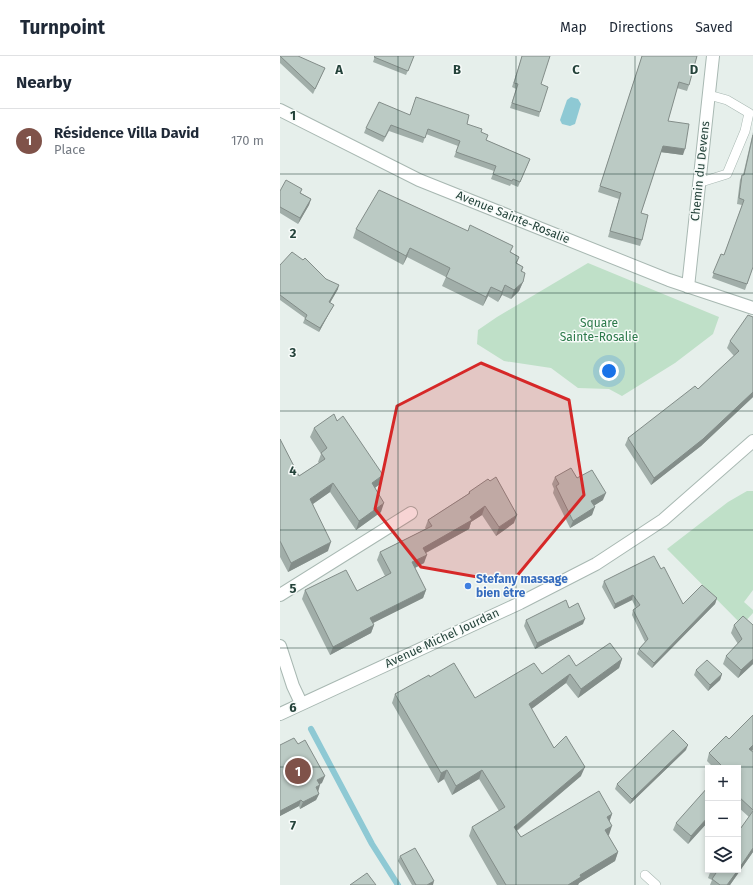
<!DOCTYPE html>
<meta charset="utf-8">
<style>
:root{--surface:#fff;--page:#f6f6f7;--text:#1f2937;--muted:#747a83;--line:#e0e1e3;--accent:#7f5249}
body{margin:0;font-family:"Fira Sans",sans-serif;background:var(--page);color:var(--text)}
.controls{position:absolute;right:12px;bottom:12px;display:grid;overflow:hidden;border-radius:0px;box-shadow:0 2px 6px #0003}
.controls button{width:36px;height:36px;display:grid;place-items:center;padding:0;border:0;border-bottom:1px solid var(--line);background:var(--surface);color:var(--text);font:20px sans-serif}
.you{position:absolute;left:329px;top:315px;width:14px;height:14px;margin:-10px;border:3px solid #fff;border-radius:50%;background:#1a73e8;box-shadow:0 0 0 6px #1a73e833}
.badge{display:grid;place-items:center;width:26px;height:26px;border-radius:50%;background:var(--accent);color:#fff;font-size:13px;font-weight:700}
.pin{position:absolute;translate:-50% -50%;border:2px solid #fff;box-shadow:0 1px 4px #0006}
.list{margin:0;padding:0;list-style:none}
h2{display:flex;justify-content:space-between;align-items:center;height:52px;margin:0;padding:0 16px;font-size:17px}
h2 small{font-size:13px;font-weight:400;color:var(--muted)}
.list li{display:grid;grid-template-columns:26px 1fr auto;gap:12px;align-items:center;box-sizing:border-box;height:64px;padding:0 16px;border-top:1px solid var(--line)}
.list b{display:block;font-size:15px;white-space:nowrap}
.list p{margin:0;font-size:13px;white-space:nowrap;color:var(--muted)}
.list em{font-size:13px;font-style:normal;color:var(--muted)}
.icon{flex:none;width:22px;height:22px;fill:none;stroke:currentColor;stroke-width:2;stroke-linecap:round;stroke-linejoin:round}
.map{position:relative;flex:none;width:473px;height:829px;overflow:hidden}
header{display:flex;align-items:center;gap:24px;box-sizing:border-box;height:56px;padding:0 20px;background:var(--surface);border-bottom:1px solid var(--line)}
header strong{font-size:19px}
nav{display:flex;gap:22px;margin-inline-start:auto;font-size:14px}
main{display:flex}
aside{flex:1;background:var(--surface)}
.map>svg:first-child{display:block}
.green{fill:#bfe0c8}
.water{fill:#8ec9d4}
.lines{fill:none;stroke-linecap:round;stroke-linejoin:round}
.stream{stroke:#8ec9d4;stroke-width:6}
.service-casing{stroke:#a8b8b2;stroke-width:10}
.minor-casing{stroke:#a8b8b2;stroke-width:14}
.tertiary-casing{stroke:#a8b8b2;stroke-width:14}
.service{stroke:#fff;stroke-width:9}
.minor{stroke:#fff;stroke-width:12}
.tertiary{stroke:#fff;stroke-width:12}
.wall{fill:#a1aea9}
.shaded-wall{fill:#838d89}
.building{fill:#bbcac4;stroke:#838d89}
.marked{fill:#d62828;fill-opacity:0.2;stroke:#d62828;stroke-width:3;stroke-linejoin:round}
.grid{fill:none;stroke:#24423a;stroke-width:1;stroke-opacity:0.55}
.shop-dot{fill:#3f7fe0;stroke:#f7fbf9;stroke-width:1.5}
.labels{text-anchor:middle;stroke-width:3;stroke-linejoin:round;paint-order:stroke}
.street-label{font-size:12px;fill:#24423a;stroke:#f7fbf9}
.park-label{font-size:12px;fill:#2d7a4b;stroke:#f7fbf9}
.shop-label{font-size:12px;font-weight:bold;fill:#366cbe;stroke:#f7fbf9;text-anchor:start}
.grid-label{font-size:13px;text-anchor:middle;font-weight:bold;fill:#24423a;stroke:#f7fbf9;stroke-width:3;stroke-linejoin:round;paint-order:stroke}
</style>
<header>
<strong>Turnpoint</strong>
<nav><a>Map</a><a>Directions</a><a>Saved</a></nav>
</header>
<main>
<aside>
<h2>Nearby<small></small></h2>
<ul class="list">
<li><span class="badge">1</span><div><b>Résidence Villa David</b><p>Place</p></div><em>170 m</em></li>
</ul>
</aside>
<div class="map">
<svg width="473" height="829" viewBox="0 0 473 829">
<rect width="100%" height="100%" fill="#e6efeb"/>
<path class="green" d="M308,207l131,54 -6,17 -38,29 -53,33 -13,-7 -31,-1 -27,-20 -47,-7 -27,-17 1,-14 19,-13z
M467,435h6v99l-9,12 9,8v3l-11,12 -75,-76 61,-47z"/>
<path class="water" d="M291,41l7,2 3,5 -6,20 -5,2 -8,-2 -2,-4 7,-20z"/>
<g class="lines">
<path class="stream" d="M31,673l61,115 26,41"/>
<g class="service-casing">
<path id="service" d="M418,127l29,-9 18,-43 4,-18 -22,-13 -18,-5
M365,819l11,10"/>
</g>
<g class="minor-casing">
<path id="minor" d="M0,54l139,70 250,100 84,28
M408,231l25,-231
M0,539l131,-82
M0,590l13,40 8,17"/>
</g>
<g class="tertiary-casing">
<path id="tertiary" d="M0,658l240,-111 76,-39 67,-44 90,-79"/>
</g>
<use href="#service" class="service"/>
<use href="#minor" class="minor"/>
<use href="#tertiary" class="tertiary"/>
</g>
<path class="wall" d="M0,0l45,12 -12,26 -33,-31z
M95,0h39l-8,19 -33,-13z
M242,0l19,28 -1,28 -1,5 -29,-9 6,-19 -4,-2z
M362,0l47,29 -2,6 -10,-3 -9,33 15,34 -22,-3 -20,61 1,27 -2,6 -32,-9 11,-38 -21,-7z
M130,59l57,9 14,8 5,8 44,19 -12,28 -7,-3 -1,2 -19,-7 3,-8 -40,-14 4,-11 -32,-12 -3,9 -34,-12 -6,11 -19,-9 2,-5z
M473,76v135l-8,23 -33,-12 9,-24 3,1 18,-50 -5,-1 3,-24 2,-5h1z
M0,135l21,2 10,6 -2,6 -11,19 -18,-11z
M76,173l155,23 8,5 -2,6 6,4 -1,4 1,11 -4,9 -8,8 -9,-4 -4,7 -10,-6 -5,10 -41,-20 4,-9 -39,-20 -4,8 -50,-27z
M0,209l46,14 12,10 -8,14 2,5 -13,24 -16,-9 2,-5 -25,-18z
M473,261v80l-52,49 -50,39 -26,-40 3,-7 70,-49 36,-33 -7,-8 3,-7z
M57,365l43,63 -5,4 6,24 -25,18 -26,-38 -17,12 15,47 -40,21 -8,-15v-118l19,37 20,-13 -1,-1 3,-8 -11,-17 4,-9z
M275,421l22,1 26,22 -9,5 -2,10 -22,13 -17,-35 1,-4 -2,-5z
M189,436l45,31 -18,13 -14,-21 -11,7 -2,7 -43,24 -2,10 -9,5 11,22 -3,8 -50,25 1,2 -3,8 -41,22 -28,-56 3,-9 52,1 28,-15 -8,-16 3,-8 46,-23 -1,-1 3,-8 40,-26z
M324,525l79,23 34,-6 -2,6 -63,64 -15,-14 2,-5 6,-7 -13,-27 1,-5 3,-2 -4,-8 -18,9 -12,-22z
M289,552l14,16 -48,25 -11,-23 2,-6z
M454,569h19v39l-15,14 -15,-14 3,-8 12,-12 -7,-11z
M342,603l-3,9 -41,30 -12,-15 -35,26 23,39 27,28 -64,55 4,6 91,-23 -3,7 -1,14 10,17 -3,9 -36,22 -1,2h-81l-28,-49 3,-9 27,-16 -20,-32 -27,16 -8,-16 -6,4 -46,-80 3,-9 35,-17 45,21 67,-24 34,-8z
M416,614l26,4 -2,6 -12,11 -14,-16z
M473,659v35l-1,1 1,1v100l-23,33h-20l2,-5 -4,-2 3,-8 38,-53 -11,-10v-39h-24l-7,-7 2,-8 20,-14z
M0,689l42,38 -3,1 -1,8 1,2 -3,6 -16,9 -1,-3 -19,10z
M406,694l-56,54 -15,-15 2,-5z
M428,766l-20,22 -15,-14 3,-7z
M120,800l33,29h-21l-14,-24z"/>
<path class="shaded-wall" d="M383,90l22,3 -2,6 -23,-3z
M31,143l-2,6 -11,19 2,-6z
M130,192l-3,9 -4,8 3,-9z
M243,226l-4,9 -8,8 3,-9z
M59,229l-1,4 -10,17 1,-4z
M225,229l-3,10 -4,7 4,-10z
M211,231l-3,9 -5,10 3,-9z
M54,249l-2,3 -13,24 1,-4z
M473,336v5l-52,49 -50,39 3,-7z
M103,419l-3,9 -11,8 3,-9z
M53,427l-3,9 -23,16 3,-9z
M326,437l-3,7 -14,9 2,-8z
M104,447l-3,9 -25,18 3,-9z
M205,450l-3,9 -11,7 -2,7 -49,27 3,-8z
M315,451l-3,8 -22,13 3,-7z
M237,459l-3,8 -18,13 3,-9z
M51,486l-3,9 -40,21 3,-9z
M147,499l-3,8 -15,8 3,-9z
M146,534l-3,8 -56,28 3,-8z
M353,539l-1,5 -18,9 1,-5z
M437,542l-2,6 -63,64 2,-5z
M305,563l-2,5 -48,25 2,-6z
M94,569l-3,8 -41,22 3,-8z
M342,603l-3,9 -41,30 3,-9z
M473,603v5l-15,14 3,-8z
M290,618l-4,9 -41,31 4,-10z
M442,618l-2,6 -12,11 2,-6z
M408,689l-2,5 -56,54 2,-5z
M473,689v5l-7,7 3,-8z
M305,711l-4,9 -71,60 4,-9z
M167,714l-3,9 -6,4 3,-10z
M202,714l-3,9 -27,16 4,-9z
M45,720l-3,7 -8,4 3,-7z
M40,729l-2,7 -2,-5z
M39,738l-3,6 -16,9 3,-7z
M21,744l-2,6 -19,10v-5z
M332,758l-3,9 -2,-6z
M428,761v5l-20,22 3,-8z
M332,770l-3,9 -7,4 3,-9z
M473,792v4l-23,33h-3z
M338,796l-3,9 -36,22 -1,2h-10l12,-10z
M154,825l-1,4h-6z"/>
<path class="building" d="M0,0h18l27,12 -10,21z
M95,0h39l-6,15 -34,-14z
M242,0h28l-9,28 7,3 -8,25 -28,-9 6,-19 -4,-1z
M362,0h55l-8,29 -10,-3 -11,39 21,3 -4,25 -22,-3 -22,67 7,2 -6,25 -32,-9 11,-38 -21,-7z
M136,41l53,18 -2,9 15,5 -1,3 7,3 -2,5 44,19 -10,23 -7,-3 -1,2 -19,-7 3,-8 -40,-14 4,-11 -32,-12 -3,9 -34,-13 -6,12 -19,-9 13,-26 31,13z
M473,79v132l-6,17 -34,-11 8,-19 3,1 20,-55 -5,-2 3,-23h2z
M6,124l16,9 -2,4 11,6 -11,19 -20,-11v-16z
M99,134l89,41 2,-6 43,21 -3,6 9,5 -3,6 7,4 -2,4 4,2 -2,9 -9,8 -9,-5 -3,7 -11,-5 -5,10 -40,-20 4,-9 -40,-20 -4,8 -50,-27z
M12,196l11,8 2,-2 21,21 13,6 -10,17 5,3 -14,23 -15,-9 2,-4 -27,-20v-30z
M468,259l5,2v75l-50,47 -49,39 -26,-40 67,-52 3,3 41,-38 -9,-10z
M54,358l3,7 6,-5 40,59 -11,8 12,20 -25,18 -26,-38 -23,16 21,43 -40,21 -11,-22v-102l19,37 26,-17 -4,-6 6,-5 -13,-20z
M291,412l6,10 15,-8 14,23 -15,8 4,6 -22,14 -17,-35 3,-2 -4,-7z
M216,421l21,38 -18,12 -14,-21 -15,11 2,3 -49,28 4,7 -15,7 14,28 -56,28 4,7 -41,22 -28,-57 41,-20 11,21 34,-18 -11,-21 52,-26 -4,-6 42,-27 -1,-1 19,-13 2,2z
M374,500l7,13 3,-2 19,37 19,-19 15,13 -63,65 -15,-14 9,-10 -15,-29 7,-5 -7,-10 -18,9 -11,-23z
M286,544l3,8 9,-5 7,16 -48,24 -11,-23z
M463,560l10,9v34l-12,11 -15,-14 16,-17 -8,-14z
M330,587l12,16 -41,30 -11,-15 -41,30 25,44 12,-12 19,31 -71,60 7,10 78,-46 13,23 -5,3 5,9 -7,4 13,22 -38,23 1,2 -13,8h-62l-34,-58 33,-20 -23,-37 -26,16 -9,-16 -6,3 -46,-79 34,-19 1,2 24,-14 21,35 59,-35 8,11 27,-19 7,11z
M427,604l15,14 -12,11 -14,-15z
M473,659v30l-4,4 4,3v58l-15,-14v-28h-14l-15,-15 17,-17 3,3z
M393,674l15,15 -56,54 -15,-15z
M14,682l4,6 7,-4 20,36 -8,4 3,5 -4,2 3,7 -16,8 -2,-2 -21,11v-66z
M428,731v30l-17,19 -15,-13z
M473,755v37l-15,22v-38z
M135,792l19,33 -7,4h-11l-16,-29z
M431,814h27l-11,15h-7l-8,-6 4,-6z
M87,817l9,12h-26z"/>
<path class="marked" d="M201,307l88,37 15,95 -73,88 -90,-16 -46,-58 22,-103z"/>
<path class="grid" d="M118,0v829M236,0v829M355,0v829M0,118h473M0,237h473M0,355h473M0,474h473M0,592h473M0,711h473"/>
<circle class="shop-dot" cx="188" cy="530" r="4"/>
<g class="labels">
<g class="street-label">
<text transform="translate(420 115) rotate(-84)" y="4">Chemin du Devens</text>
<text transform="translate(233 161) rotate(22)" y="4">Avenue Sainte-Rosalie</text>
<text transform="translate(162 582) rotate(-25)" y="4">Avenue Michel Jourdan</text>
</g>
<g class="park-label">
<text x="319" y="271">Square<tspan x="319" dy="14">Sainte-Rosalie</tspan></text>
</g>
<g class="shop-label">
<text x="196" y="527">Stefany massage<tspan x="196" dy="14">bien être</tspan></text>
</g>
</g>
<g class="grid-label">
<text x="59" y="18">A</text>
<text x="177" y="18">B</text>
<text x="296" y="18">C</text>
<text x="414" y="18">D</text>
<text x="13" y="64">1</text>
<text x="13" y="182">2</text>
<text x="13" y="301">3</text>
<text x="13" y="419">4</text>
<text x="13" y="537">5</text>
<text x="13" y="656">6</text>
<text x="13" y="774">7</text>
</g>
</svg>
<div class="controls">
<button>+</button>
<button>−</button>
<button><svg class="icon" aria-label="layers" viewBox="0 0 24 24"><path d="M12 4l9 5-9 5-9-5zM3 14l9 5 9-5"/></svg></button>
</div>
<div class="you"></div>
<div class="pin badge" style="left:18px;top:715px">1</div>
</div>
</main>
